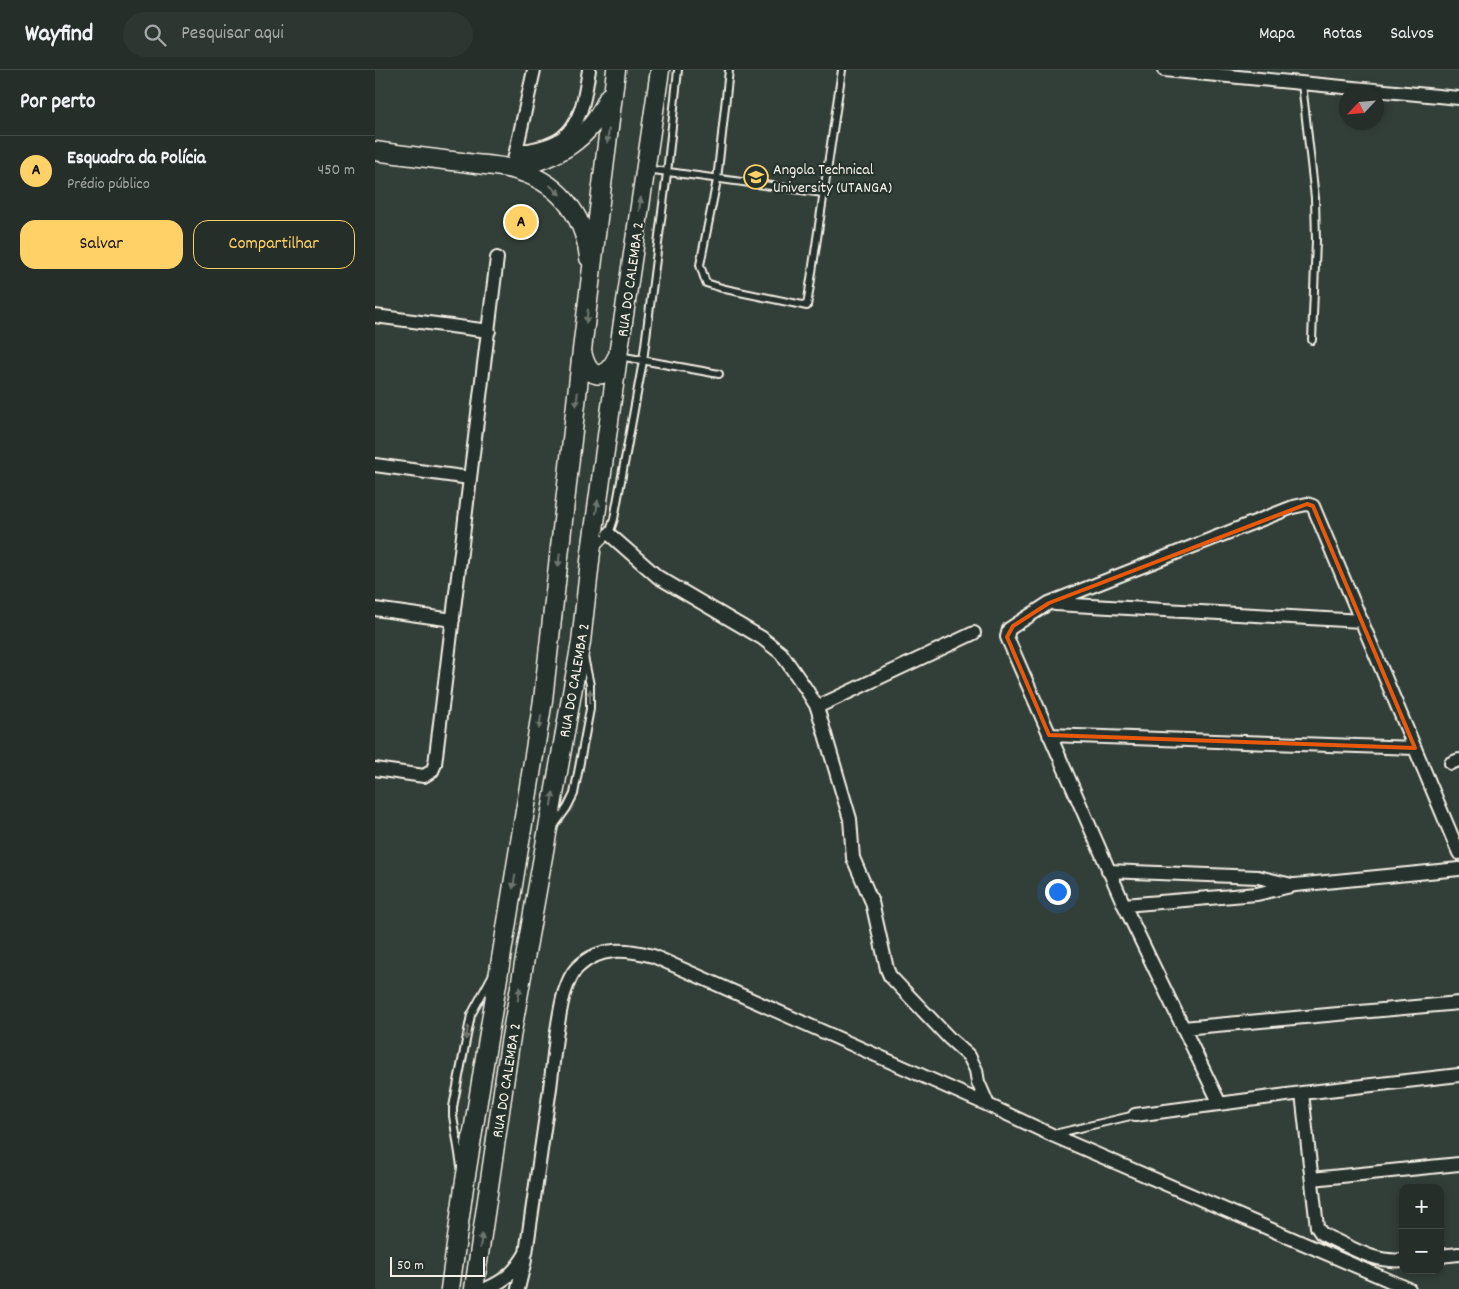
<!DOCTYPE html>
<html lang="pt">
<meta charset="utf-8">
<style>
:root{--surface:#262e2a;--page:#2e3632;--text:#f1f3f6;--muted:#a4a8a8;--line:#424a47;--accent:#ffd166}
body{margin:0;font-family:Dekko,sans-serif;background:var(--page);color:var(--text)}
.controls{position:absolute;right:15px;bottom:15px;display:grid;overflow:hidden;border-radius:10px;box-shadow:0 2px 8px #0003}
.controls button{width:45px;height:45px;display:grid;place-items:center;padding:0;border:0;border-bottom:1px solid var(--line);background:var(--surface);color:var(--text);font:25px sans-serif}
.compass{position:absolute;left:964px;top:15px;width:45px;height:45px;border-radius:50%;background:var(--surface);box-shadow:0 2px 8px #0003;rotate:244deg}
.scale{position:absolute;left:15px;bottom:12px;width:95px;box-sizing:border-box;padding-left:5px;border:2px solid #f4f1e8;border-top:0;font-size:14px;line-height:18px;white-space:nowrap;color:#f4f1e8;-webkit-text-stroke:4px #26332d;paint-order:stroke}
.you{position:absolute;left:682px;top:821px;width:18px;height:18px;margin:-12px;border:4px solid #fff;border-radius:50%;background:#1a73e8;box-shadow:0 0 0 8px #1a73e833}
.badge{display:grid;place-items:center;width:32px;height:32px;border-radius:50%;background:var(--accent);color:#111;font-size:16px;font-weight:700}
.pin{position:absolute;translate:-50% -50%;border:2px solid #fff;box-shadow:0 1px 5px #0006}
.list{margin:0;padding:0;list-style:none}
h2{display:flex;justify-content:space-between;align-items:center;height:65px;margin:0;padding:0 20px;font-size:21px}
h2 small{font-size:16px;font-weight:400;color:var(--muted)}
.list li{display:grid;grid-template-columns:32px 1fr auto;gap:15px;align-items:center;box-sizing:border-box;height:70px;padding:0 20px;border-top:1px solid var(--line)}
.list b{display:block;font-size:19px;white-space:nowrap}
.list p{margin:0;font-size:16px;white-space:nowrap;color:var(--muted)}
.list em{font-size:16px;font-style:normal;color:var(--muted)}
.actions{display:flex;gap:10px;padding:15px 20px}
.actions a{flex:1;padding:11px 0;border:1px solid var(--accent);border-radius:15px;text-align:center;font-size:18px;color:var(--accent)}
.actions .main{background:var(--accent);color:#111}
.icon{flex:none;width:28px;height:28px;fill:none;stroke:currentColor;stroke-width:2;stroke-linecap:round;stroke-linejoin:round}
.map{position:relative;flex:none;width:1084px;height:1219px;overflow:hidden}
header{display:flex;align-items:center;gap:30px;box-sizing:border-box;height:70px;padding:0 25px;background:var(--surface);border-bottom:1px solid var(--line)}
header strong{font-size:24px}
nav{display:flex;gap:28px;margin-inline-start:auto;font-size:18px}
.search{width:350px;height:45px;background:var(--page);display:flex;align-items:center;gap:12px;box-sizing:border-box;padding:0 18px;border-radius:28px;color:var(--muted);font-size:19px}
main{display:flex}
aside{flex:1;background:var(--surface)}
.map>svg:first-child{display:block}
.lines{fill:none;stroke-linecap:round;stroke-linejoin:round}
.lane-casing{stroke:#f4f1e8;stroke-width:10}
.street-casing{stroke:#f4f1e8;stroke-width:16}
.secondary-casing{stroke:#f4f1e8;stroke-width:21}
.lane{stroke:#26332d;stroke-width:6}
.street{stroke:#26332d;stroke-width:12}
.secondary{stroke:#26332d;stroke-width:18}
.oneway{fill:#6e766e}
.marked{fill:none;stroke:#e8590c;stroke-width:4;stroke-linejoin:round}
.labels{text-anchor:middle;stroke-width:4.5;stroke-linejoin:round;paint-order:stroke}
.poi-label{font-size:16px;fill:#f4f1e8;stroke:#26332d;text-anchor:start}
.street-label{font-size:16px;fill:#f4f1e8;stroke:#26332d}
</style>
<header>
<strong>Wayfind</strong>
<div class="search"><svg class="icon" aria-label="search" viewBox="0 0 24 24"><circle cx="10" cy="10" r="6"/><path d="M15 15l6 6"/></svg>Pesquisar aqui</div>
<nav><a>Mapa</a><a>Rotas</a><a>Salvos</a></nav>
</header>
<main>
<aside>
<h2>Por perto<small></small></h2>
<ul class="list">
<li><span class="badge">A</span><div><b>Esquadra da Polícia</b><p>Prédio público</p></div><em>450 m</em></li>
</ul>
<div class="actions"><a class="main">Salvar</a><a>Compartilhar</a></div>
</aside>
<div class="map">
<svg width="1084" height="1219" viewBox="0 0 1084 1219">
<rect width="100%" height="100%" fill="#323e38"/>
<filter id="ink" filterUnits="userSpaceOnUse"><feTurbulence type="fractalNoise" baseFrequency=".02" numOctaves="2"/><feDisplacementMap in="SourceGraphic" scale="10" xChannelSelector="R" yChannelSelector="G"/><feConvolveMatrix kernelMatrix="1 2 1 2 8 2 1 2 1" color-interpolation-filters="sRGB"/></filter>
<g filter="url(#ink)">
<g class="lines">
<g class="lane-casing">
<path id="lane" d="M354,0l-12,110 -17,85 6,18 19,6 82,17 35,-236
M927,14l13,114 1,43 -4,99
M271,99l177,24
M244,286l100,18
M220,478l14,-14 5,-15 29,-158 24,-188 11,-103
M179,756l13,-18 7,-14 16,-85v-24l-6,-28
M679,1064l81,-19
M86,1096l-8,-50v-9l18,-92 22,-41"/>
</g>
<g class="street-casing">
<path id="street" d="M789,0l295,28
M141,83c15,-4 35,-6 47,-16 20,-16 22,-44 26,-67
M139,90l20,-90
M0,246l114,15
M0,395l95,13
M234,464l49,43 104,61 19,15 25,36 11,18 33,112 3,39 19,44 15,67 3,7 59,62 20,18 7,14 2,12 10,23
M680,534l307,17
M0,539l78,11
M442,637l157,-74
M674,665l366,13
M1076,693l8,-3
M0,699l49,7 8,-5 3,-7 62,-506
M733,801l150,6 34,8
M749,835l133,-11 38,-9 164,-16
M808,958l276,-25
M927,1023l15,134 4,6 7,4c24,11 47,26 75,23
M845,1034l-96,-199 -117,-268 2,-8 40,-26 244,-96 14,-3 6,2 146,347
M760,1045l167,-22 157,-18
M937,1109l147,-15
M1065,1186l19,-2
M111,1219c20,-9 29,-17 40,-36 8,-55 16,-110 24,-165 4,-31 6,-64 14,-94 3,-9 7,-21 14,-27 22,-21 48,-18 75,-11l335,149 64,30 357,154
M143,1219l7,-29"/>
</g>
<g class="secondary-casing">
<path id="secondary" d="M0,81c29,4 58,8 87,11 16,3 34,3 50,7 44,11 72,43 77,89
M137,99c45,-12 77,-27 97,-73
M207,281c5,27 22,33 35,6
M75,1219l14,-102 79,-487 39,-350 34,-280
M99,1219l36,-246 71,-401 10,-90 27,-196 42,-286"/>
</g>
<use href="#lane" class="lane"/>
<use href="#street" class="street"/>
<use href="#secondary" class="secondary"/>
</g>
<defs><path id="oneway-solid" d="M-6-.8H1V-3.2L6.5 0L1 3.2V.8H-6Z" transform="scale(1.25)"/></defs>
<g class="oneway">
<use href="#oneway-solid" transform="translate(233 66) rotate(97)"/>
<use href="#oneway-solid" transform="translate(180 120) rotate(42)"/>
<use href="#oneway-solid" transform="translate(265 134) rotate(-82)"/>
<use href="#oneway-solid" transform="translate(212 246) rotate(98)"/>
<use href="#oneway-solid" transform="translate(202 329) rotate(96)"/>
<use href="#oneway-solid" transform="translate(222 437) rotate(-82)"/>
<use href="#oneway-solid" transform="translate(184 490) rotate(96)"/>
<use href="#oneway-solid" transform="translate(215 626) rotate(-90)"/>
<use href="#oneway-solid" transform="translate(165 652) rotate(99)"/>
<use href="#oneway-solid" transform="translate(177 729) rotate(-80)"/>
<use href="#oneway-solid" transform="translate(139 812) rotate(100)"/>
<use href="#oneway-solid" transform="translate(144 924) rotate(-80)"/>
<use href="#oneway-solid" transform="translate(92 963) rotate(101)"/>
<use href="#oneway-solid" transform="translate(106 1171) rotate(-82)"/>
</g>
</g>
<path class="marked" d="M932,434l6,2 102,242 -366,-13 -42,-98 6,-11 36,-23z"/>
<defs>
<g id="university-ring" transform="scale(1.25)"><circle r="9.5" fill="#26332d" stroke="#ffd166" stroke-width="1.5"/><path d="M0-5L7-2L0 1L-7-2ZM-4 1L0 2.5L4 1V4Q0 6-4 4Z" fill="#ffd166"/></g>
</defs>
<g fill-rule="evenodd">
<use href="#university-ring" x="381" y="107"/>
</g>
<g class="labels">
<g class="poi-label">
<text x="398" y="104">Angola Technical<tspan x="398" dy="18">University (UTANGA)</tspan></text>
</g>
<g class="street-label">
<text transform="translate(254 209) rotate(-82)" y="6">RUA DO CALEMBA 2</text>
<text transform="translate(198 610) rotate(-80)" y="6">RUA DO CALEMBA 2</text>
<text transform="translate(130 1010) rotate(-81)" y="6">RUA DO CALEMBA 2</text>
</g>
</g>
</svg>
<div class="controls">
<button>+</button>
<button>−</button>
</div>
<svg class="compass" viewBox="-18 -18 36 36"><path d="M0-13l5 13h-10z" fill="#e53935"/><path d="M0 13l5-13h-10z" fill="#a4a8a8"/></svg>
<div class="scale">50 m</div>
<div class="you"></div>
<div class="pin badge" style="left:146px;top:152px">A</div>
</div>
</main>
